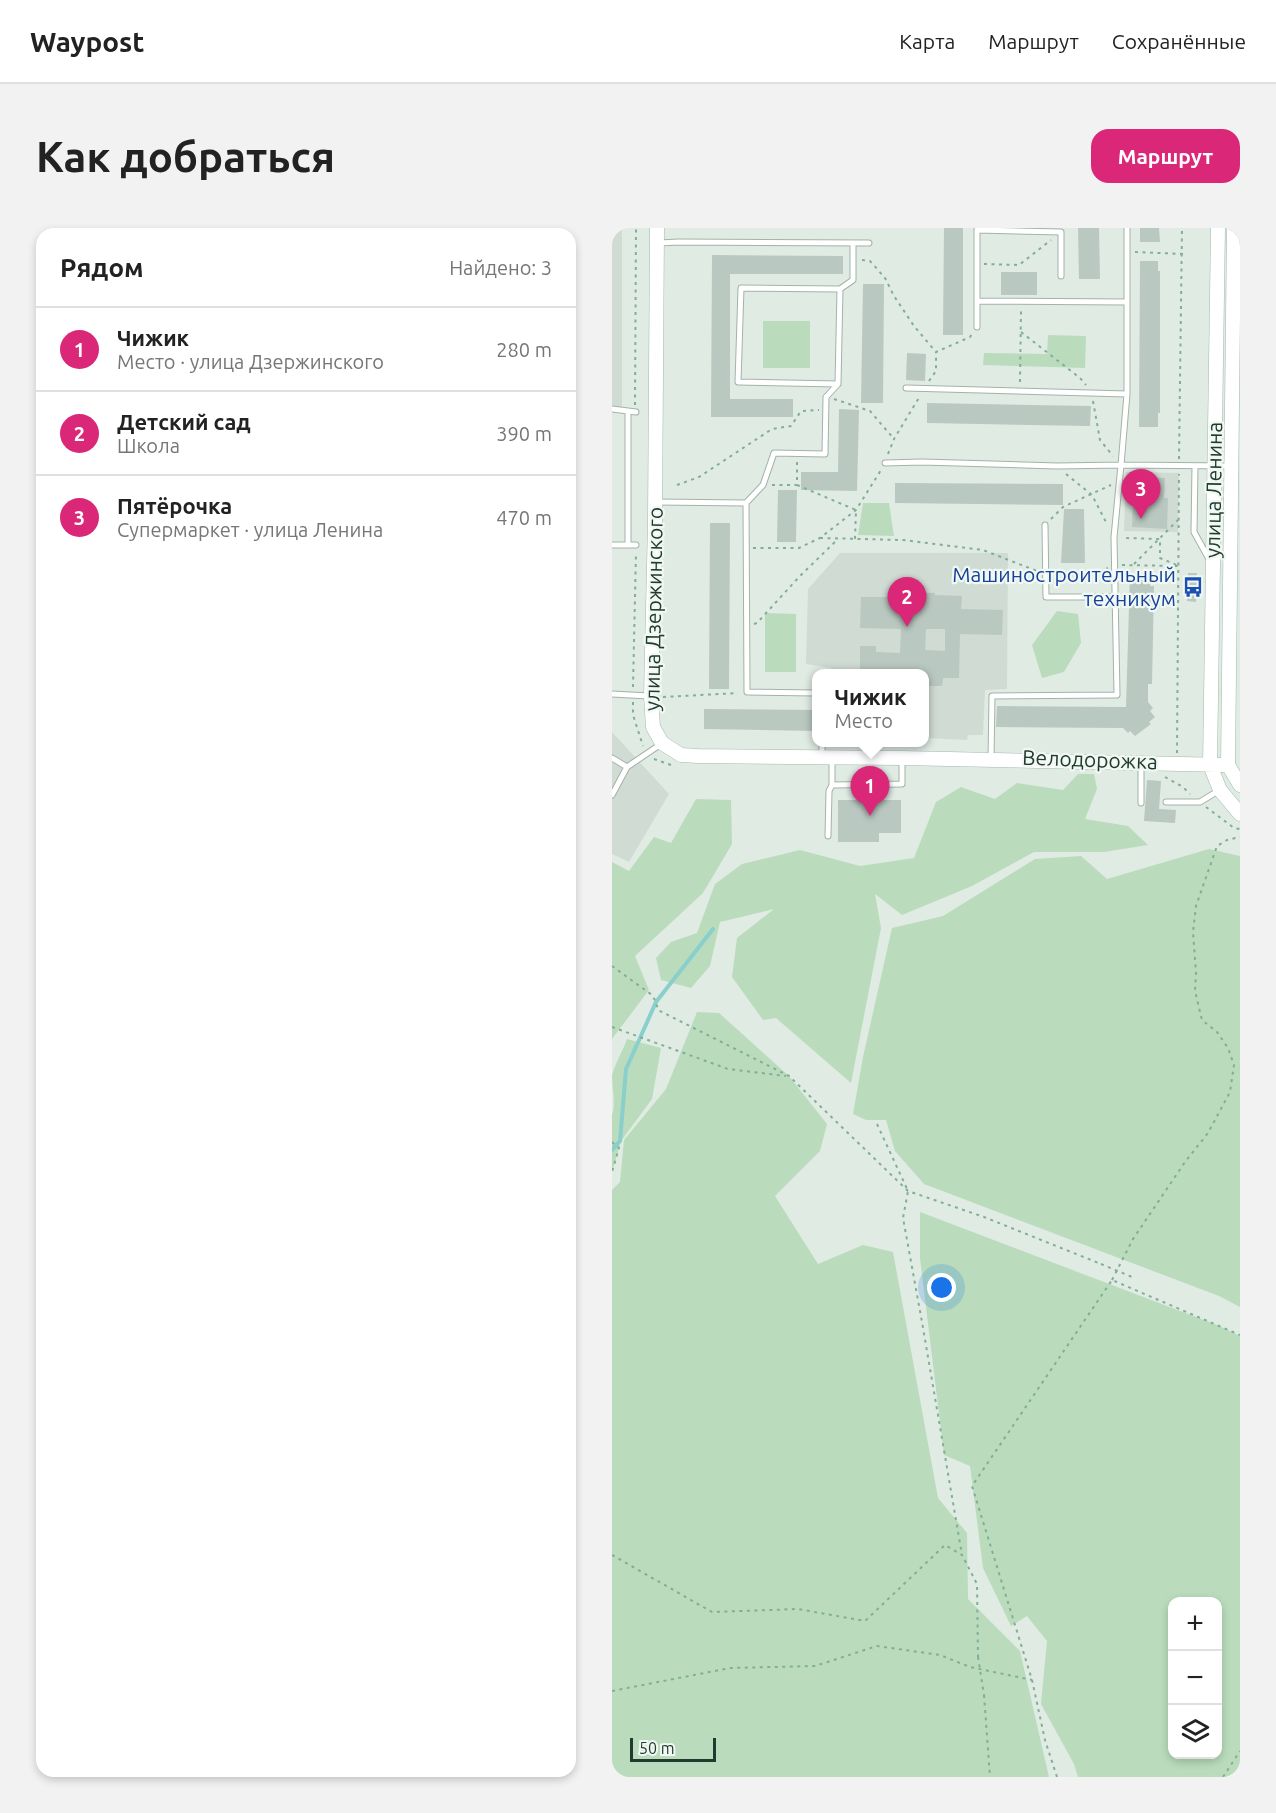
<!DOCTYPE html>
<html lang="ru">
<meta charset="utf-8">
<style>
:root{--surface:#fff;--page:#f2f2f2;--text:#222;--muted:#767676;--line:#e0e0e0;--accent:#db2777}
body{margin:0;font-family:Ubuntu,sans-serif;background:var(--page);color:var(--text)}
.controls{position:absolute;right:18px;bottom:18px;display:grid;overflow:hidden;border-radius:12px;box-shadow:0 3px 9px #0003}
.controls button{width:54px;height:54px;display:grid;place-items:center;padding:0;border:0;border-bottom:2px solid var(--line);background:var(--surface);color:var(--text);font:30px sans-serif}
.scale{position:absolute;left:18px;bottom:15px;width:86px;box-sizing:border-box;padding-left:6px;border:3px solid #213b2f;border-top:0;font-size:16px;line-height:21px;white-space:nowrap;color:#213b2f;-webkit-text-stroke:4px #f1f8f3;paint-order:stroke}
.you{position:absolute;left:330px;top:1060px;width:21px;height:21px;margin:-15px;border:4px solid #fff;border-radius:50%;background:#1a73e8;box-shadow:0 0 0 9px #1a73e833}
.badge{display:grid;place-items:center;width:39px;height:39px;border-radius:50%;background:var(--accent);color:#fff;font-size:20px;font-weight:700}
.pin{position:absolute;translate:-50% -50px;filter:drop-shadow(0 2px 3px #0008)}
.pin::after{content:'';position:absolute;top:32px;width:21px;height:18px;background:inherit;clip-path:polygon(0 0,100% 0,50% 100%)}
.popup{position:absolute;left:200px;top:441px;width:117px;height:78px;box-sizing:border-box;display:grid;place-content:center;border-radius:12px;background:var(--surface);filter:drop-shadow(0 2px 4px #0005);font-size:20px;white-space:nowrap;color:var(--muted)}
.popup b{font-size:22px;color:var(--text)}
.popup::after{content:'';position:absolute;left:50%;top:100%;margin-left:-12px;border:12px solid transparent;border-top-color:var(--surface)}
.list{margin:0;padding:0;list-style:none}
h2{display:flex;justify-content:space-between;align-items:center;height:78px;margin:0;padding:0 24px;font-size:26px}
h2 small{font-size:20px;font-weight:400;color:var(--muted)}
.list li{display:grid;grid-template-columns:39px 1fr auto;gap:18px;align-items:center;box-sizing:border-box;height:84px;padding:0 24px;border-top:2px solid var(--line)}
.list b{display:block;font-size:22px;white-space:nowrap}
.list p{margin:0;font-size:20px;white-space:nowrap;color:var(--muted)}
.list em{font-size:20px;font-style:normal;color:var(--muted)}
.icon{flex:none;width:33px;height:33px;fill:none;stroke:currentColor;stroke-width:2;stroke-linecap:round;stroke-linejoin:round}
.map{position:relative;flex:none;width:628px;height:1549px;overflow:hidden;border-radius:18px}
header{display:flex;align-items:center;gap:36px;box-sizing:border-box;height:84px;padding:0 30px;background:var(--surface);border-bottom:2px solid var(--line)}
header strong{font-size:28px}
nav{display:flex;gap:33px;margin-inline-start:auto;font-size:21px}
.intro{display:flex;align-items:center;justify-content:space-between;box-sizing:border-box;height:144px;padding:0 36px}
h1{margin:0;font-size:42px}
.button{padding:15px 27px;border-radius:18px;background:var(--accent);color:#fff;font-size:21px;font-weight:700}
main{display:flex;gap:36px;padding:0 36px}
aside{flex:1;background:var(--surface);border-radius:18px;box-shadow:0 3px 9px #0003}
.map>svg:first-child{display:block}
.built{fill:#cfdbd3}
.green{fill:#badcbc;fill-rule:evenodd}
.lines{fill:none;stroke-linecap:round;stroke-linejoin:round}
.stream{stroke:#89cfcc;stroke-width:4}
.building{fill:#b9c8c0;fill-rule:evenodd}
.service-casing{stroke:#a3b3aa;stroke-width:7}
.secondary-casing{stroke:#a2b9ad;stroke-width:15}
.path{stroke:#82ae97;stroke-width:2;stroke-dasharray:3 4.5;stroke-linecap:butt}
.service{stroke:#fff;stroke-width:5}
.secondary{stroke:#fff;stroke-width:14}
.path-bridge{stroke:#82ae97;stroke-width:2;stroke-dasharray:3 4.5;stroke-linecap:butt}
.labels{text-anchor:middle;stroke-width:4.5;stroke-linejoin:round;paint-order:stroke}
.street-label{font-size:21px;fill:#213b2f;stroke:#f1f8f3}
.transit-label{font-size:21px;fill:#164399;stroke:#f1f8f3;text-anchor:end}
</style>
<header>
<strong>Waypost</strong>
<nav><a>Карта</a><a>Маршрут</a><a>Сохранённые</a></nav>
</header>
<div class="intro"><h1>Как добраться</h1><a class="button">Маршрут</a></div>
<main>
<aside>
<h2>Рядом<small>Найдено: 3</small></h2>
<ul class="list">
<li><span class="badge">1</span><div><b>Чижик</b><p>Место · улица Дзержинского</p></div><em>280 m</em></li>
<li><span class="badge">2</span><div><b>Детский сад</b><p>Школа</p></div><em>390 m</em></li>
<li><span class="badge">3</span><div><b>Пятёрочка</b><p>Супермаркет · улица Ленина</p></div><em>470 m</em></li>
</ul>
</aside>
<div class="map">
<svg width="628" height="1549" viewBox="0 0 628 1549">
<rect width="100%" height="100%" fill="#e0ebe4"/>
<path class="built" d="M0,0h10v184h-10z
M514,244l53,1 -1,59 -54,-1z
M228,325h168l-1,136 -22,1 -2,45h-15l-1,5 -43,-2v-64l-93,-1v-5l-25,-4 2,-75z
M0,504l57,62 -40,68 -17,-8z"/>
<path class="green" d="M151,93h47v47h-47z
M436,107l38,1 -1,32 -102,-3 1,-12 63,1z
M251,275h26l5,33 -36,-1z
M445,383l21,3 3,29 -17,29 -22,6 -10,-33z
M153,385l31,1v58h-31z
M466,546h16l3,15 -12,30 43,7 20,19 -44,7h-70l-62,34 -70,29 -27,-21 6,34 -30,155 -75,-65 -13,2 -31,-43 5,-39 37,-29 -54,13 -10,44 -19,22 -30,-8 -5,-22 15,-16 26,-9 18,-49 27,-20 58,-14 60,16 54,-8 22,-56 25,-15 34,12 22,-16 46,7z
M84,571l35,1 1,44 -29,49 -68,63 14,34 -37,49v-177l17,9 25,-34 17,6z
M597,621l31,7v451l-21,-11 -295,-112 -29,-33 -9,-31h-20l-13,-6 10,-57 29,-129 51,-12 92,-57 46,-3 26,23z
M85,784l22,1 70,63 38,48 -7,27 -45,45 43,68 45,-19 30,7 45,246 29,35 1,66 52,52 29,126h-437v-587l8,-8 4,-42 42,-51z
M15,811l34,9 -9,51 -31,42 -9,31v-57c4,-11 0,-27 0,-39 3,-13 11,-25 15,-37z
M308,984l297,113 23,11v441h-162l-4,-13 -33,-60 6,-63 -20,-25 -16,10 -28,-58 -13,-102 -26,-11 -24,-197zM560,1374h46v152h-46z"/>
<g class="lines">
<path class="stream" d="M0,922l8,-9 6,-72 14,-31 16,-36 57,-73"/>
</g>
<path class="building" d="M332,0h19v107h-20z
M466,0h21l1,51h-21z
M528,0h19l1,14h-20z
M100,27l131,1v18h-113v125h63v18h-82z
M528,33h18v10h2v142h-2v14h-19z
M389,44h36v23h-36z
M251,56h21l-1,119h-22z
M295,125l19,1 -1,27 -19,-1z
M315,175l164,3 -1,20 -163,-3z
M227,181l20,1 -2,81 -56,-1v-18h37z
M522,249l31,1 -1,20h4l-1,31 -35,-2z
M283,255l168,1v21l-168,-2z
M166,262h19l-1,52h-19z
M452,281h20l1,54h-24z
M98,295h20l-1,166h-20z
M576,345h9l-1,29 -9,-1z
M518,346l20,1v11h4l-2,98h-4v18l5,6 -3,3 5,6 -6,5 2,2 -16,12 -5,-5 -2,2 -5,-5 -127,-1 1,-21 129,1z
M276,364l47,1v2l27,1 -1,13 42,1 -1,25 -42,-1 -1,44h-16l-1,8h-18v-12h-64v-28h16v6l24,1 1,-24 -41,-1 1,-31h27zM314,401h19v22l-20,-1z
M92,481l112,1v21l-112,-2z
M535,552l14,1 -2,28 17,1 -1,13 -31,-2z
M226,572h63v33h-22v9h-41z"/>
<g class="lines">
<g class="service-casing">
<path id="service" d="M515,0v166l-6,71 110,1
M47,15l20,-1 190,1
M449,48v-44l-84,-2v71l150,1
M365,99v-26
M226,156l2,-95 13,-9v-37
M294,160l221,6
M0,181l24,3
M273,235l37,-1 135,4 64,-1 -7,72 3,158 -125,1 -1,64
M583,238l-1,66 15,27
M45,274l89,1 17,-18 11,-32 51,1 1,-57 12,-13 -100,-2 3,-94 99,1
M134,275l1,189 69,1
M433,297l1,72h69
M0,317h24
M16,317v-134
M0,466l37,2
M210,528v-14
M0,530l15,9
M220,531v26l70,-1v-24
M0,567l15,-28 34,-23
M554,574h34l18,-11
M529,575v-39
M216,608l1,-45 3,-6"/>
</g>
<g class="secondary-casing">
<path id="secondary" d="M45,0l-2,294 -4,174 2,31 9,16 19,12 17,1 204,2 326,7
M606,0l-8,537 10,25 20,24
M622,0l-6,537 12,20"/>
</g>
<path class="path" d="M523,24l48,2
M250,32l8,1 15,17 9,18 20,30 22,26 34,-15 2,-3
M372,36l35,1 32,-25
M409,104l59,46 6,7
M317,153l7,-10v-19
M408,154l1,-72
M222,171l36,12 24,28
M481,173l7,39 13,16
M23,177l1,-177
M276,226l6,-15 26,-43
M567,231l3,-231
M454,246l26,21 15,29
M65,257l22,-8 73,-48 19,-3 10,-15 18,-1
M160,257h25v-23
M185,257l59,25 -1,29
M439,291l12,-12 48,-22
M208,310l83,2 80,10 54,21
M141,320h46l21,-10 36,-28 25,-40
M522,336l44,-44
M510,337l57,1 -19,-8v-19l-37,-1
M443,345h43l10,-5
M142,396l3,-1 42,-46 39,-38
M21,459l3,-135
M51,469l75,-4
M21,474v13l10,31
M565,525l2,-279
M42,531l20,7
M553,549l18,10 7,7
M594,579l28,21 6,1
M0,738l40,29 4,7 2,8 131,66 119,115 76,26 117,47
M0,799l116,42 58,7
M265,896l31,67 -5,27 19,104 40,233
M0,914l7,6 -7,24
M500,1052l21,-41 52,-77 23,-29 22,-41 4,-27 -6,-17 -11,-16 -15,-12 -7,-29 1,-18 -3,-41 3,-26 21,-60 10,-6 13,-3
M0,1327l100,57 86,-3 67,12 80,-76 17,10 15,29 1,73
M0,1463l118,-23 85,-2 62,-20 63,9 30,12 62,13
M372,1467l6,82
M445,1549l-12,-37 -13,-60 -60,-194 140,-206 128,55
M611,1549l17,-26"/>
<use href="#service" class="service"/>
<use href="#secondary" class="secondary"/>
<path class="path-bridge" d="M489,1036l31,13
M366,1429l6,38"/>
</g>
<defs>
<g id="bus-bare" transform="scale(1.62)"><path d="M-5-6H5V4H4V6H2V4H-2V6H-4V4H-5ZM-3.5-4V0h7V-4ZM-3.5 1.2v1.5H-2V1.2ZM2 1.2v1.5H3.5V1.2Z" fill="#1a4fb4" stroke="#f1f8f3" stroke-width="2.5" paint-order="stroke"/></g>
</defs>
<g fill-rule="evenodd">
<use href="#bus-bare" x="581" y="359"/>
</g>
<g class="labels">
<g class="street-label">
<text transform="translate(602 262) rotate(-89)" y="7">улица Ленина</text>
<text transform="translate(42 381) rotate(-89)" y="7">улица Дзержинского</text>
<text transform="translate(478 532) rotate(2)" y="7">Велодорожка</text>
</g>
<g class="transit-label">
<text x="564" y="354">Машиностроительный<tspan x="564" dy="24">техникум</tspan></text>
</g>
</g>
</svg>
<div class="controls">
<button>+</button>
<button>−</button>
<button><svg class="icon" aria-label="layers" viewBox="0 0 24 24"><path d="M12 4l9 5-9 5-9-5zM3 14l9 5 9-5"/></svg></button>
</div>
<div class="scale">50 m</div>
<div class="you"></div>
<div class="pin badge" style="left:258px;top:588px">1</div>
<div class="popup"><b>Чижик</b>Место</div>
<div class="pin badge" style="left:295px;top:399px">2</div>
<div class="pin badge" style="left:529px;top:291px">3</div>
</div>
</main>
